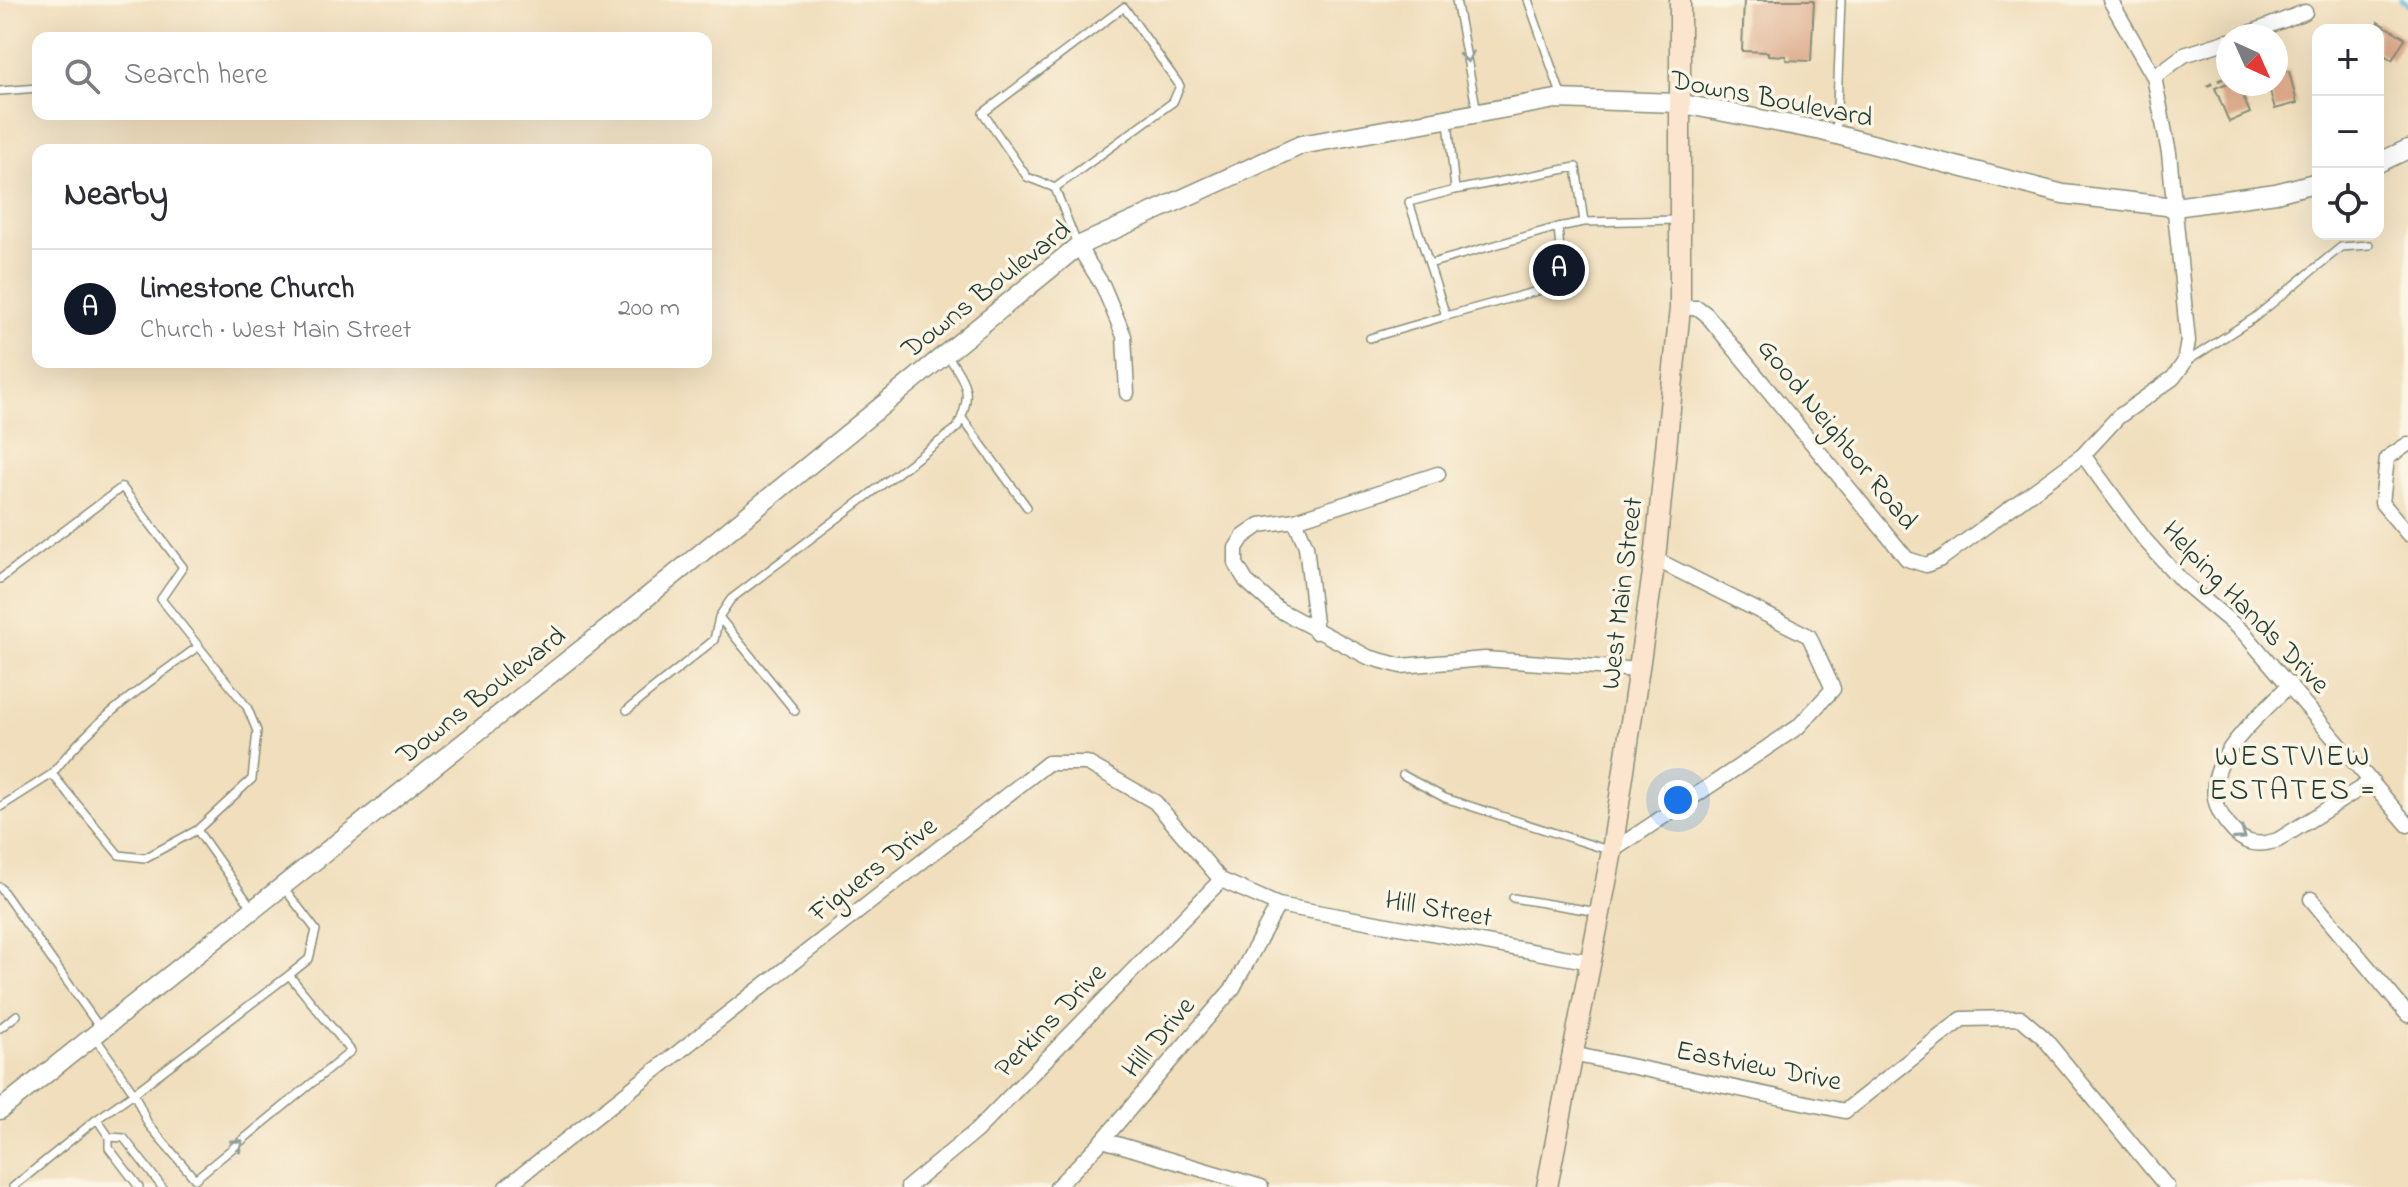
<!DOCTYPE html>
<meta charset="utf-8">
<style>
:root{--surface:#fff;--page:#f2f2f3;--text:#2b2b33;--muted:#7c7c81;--line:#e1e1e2;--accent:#111827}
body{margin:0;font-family:"Indie Flower",sans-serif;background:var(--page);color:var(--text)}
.controls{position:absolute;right:24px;top:24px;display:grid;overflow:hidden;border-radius:16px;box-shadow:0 8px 32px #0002}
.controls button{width:72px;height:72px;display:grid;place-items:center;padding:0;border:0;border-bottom:2px solid var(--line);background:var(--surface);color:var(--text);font:40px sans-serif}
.compass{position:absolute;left:2216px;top:24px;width:72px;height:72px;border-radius:50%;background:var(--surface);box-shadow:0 8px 32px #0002;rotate:135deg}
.you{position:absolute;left:1678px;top:800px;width:28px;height:28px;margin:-20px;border:6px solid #fff;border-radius:50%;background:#1a73e8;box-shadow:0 0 0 12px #1a73e833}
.badge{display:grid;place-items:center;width:52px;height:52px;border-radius:50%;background:var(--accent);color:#fff;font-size:26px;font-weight:700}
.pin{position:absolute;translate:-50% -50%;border:4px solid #fff;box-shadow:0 2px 8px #0006}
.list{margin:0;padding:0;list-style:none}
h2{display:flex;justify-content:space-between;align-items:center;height:104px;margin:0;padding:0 32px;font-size:34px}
h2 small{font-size:26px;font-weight:400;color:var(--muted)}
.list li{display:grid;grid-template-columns:52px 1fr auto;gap:24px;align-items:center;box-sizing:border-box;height:120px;padding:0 32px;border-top:2px solid var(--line)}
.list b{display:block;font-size:30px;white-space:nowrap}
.list p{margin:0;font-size:26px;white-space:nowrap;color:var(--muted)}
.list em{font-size:26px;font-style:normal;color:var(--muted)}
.icon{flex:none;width:44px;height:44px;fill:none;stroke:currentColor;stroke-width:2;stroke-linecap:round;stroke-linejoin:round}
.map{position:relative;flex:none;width:2408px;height:1187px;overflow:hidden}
.search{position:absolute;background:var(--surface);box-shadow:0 8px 32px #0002;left:32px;top:32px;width:680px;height:88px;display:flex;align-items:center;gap:20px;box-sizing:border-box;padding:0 28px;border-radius:16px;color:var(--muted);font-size:30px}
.panel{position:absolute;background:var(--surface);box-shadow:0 8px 32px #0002;left:32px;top:144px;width:680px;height:224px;border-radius:16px}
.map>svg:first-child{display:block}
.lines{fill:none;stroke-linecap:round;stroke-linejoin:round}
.stream{stroke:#64bde2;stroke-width:5}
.building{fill:#dca989}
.service-casing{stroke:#888e78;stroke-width:10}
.minor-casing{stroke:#888e78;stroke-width:17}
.tertiary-casing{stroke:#888e78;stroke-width:21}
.secondary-casing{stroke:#888e78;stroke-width:23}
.path{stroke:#888e78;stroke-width:3;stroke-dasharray:6 6;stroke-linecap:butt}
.service{stroke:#fff;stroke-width:7}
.minor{stroke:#fff;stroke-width:14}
.tertiary{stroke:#fff;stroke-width:18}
.secondary{stroke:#fce5cf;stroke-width:20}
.oneway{stroke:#8f9e9a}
.labels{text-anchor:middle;stroke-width:7;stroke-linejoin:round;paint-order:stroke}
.street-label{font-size:28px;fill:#1f3d34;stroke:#fcf5e5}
.neighbourhood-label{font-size:30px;letter-spacing:2px;fill:#1f3d34;stroke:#fcf5e5}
</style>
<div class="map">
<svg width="2408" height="1187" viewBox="0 0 2408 1187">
<rect width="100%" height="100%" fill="#fcf5e5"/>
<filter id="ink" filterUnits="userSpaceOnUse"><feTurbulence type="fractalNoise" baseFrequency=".0125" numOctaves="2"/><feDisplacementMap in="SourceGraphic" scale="16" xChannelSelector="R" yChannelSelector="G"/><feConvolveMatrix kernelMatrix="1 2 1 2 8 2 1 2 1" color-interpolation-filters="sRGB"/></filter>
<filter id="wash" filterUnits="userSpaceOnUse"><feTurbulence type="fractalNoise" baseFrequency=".006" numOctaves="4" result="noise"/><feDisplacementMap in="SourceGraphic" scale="32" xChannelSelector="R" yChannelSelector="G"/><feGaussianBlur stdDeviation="1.8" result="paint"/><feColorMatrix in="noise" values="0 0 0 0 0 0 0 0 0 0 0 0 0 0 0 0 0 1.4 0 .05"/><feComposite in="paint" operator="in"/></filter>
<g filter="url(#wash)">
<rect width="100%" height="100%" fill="#f0debc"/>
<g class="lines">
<path class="stream" d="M2401,0l7,5"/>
</g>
<g id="blocks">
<path class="building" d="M1744,0h70l-3,61 -25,-1v-4l-18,-1v-3l-26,-1z
M2378,22l27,16 -13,22 -14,-9z
M2289,71l8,32 -22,6 -7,-25h8v-10z
M2225,84h13l12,29 -21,9 -14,-34z"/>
</g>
</g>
<g filter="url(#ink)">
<use href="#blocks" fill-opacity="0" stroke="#888e78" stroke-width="2"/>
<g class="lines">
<g class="service-casing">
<path id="service" d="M1456,0l21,112
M1528,0l34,97
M0,91l38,-3
M1448,121l7,69 -46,12 37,114 117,-32 -5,-57 26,-5 -8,-55 -121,23
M1836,134l5,-134
M1055,188l-28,-11 -44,-64 141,-106 56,79 -7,16 -118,86 22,56
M1584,222l94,-2
M1429,264l129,-37
M1370,338l76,-22
M2186,362l68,-44 87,-71 28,-2
M962,418l65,89
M0,579l122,-92 61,80 -22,32 86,108 10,24 -5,48 -55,51
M719,617l76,94
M627,710l87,-70 5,-23 12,-18 226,-171c16,-33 11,-43 -10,-73
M52,774c40,-53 93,-89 147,-128
M1403,775l42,23 166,53
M0,807l52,-33 67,81 26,3 52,-28 55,78
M0,887l100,141
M284,888l32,42 -7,29 -20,16 -155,118 14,31 47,55 156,-128 -62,-76
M1513,898l85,14
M0,1028l17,-13
M95,1037l39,56 -37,26
M109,1137l15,1 38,49
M13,1187l84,-68 12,18v11l30,39"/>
</g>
<g class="minor-casing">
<path id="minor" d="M2242,36l63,-24
M2154,77l30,-22 44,-14
M1078,246l25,40 21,50 3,57
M1680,308h18l8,6 201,245 19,6 15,-6 142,-104 35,-38 55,-39 11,-15 4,-22 -19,-188 -15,-76 -44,-77
M2408,444l-21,14 -5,45 26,31
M2083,455l62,85 37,41 62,52 164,192
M1438,474l-143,46 -35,5 -17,12 -7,11v16l10,17 33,29 89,47 33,9 84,-7 155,11
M1295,520l11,26 10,86
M2290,684c-35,38 -106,89 -61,142 14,18 28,21 49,14l94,-59
M1612,851l186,-124 35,-38 -24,-53 -154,-77
M2311,899l97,116
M1572,1054l273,57 117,-92 59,-1 22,19 124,150
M1103,1140l158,47
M506,1187l542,-424h39l68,39 66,78 57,25 313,57
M908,1187l68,-56 245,-251
M1057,1187l46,-47 130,-152 45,-83"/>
</g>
<g class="tertiary-casing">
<path id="tertiary" d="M2378,163l30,-14
M0,1110l625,-495 453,-369 223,-101 255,-46 122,4 144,28 241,63 112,13 101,-14 42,-11"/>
</g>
<g class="secondary-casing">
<path id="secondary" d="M1547,1187l65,-336 43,-292 25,-251v-308"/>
</g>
<path class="path" d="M2207,86l15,-7 2,5"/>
<use href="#service" class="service"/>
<use href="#minor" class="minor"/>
<use href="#tertiary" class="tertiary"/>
<use href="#secondary" class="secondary"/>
</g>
<defs><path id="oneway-chevron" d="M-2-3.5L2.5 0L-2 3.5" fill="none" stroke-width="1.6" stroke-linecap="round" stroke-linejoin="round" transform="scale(2)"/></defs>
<g class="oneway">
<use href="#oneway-chevron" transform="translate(1467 57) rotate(79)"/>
<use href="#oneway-chevron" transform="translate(2241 835) rotate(35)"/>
<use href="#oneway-chevron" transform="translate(238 1144) rotate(-39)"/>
</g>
</g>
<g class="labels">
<g class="street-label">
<text transform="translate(1772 97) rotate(11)" y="10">Downs Boulevard</text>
<text transform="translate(985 288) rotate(-38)" y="10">Downs Boulevard</text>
<text transform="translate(1839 433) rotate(51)" y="10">Good Neighbor Road</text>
<text transform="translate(1620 593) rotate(-83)" y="10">West Main Street</text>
<text transform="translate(2247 606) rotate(46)" y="10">Helping Hands Drive</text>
<text transform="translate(480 694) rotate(-38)" y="10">Downs Boulevard</text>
<text transform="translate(872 868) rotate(-38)" y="10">Figuers Drive</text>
<text transform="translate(1439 907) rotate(10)" y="10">Hill Street</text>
<text transform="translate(1049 1019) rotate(-46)" y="10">Perkins Drive</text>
<text transform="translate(1157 1036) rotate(-50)" y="10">Hill Drive</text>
<text transform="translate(1759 1064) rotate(11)" y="10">Eastview Drive</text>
</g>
<g class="neighbourhood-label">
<text x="2293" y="765">WESTVIEW<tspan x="2293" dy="34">ESTATES =</tspan></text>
</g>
</g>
</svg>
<div class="controls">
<button>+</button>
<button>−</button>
<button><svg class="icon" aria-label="locate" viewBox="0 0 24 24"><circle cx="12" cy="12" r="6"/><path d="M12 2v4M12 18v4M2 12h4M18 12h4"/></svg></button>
</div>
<svg class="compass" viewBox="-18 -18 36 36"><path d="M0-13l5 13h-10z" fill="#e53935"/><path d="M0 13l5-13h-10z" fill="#7c7c81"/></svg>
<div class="you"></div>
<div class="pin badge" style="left:1559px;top:270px">A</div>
<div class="search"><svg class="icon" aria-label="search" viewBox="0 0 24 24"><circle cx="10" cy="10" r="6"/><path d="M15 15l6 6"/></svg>Search here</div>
<section class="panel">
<h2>Nearby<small></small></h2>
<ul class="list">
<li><span class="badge">A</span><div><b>Limestone Church</b><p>Church · West Main Street</p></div><em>200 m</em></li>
</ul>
</section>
</div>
